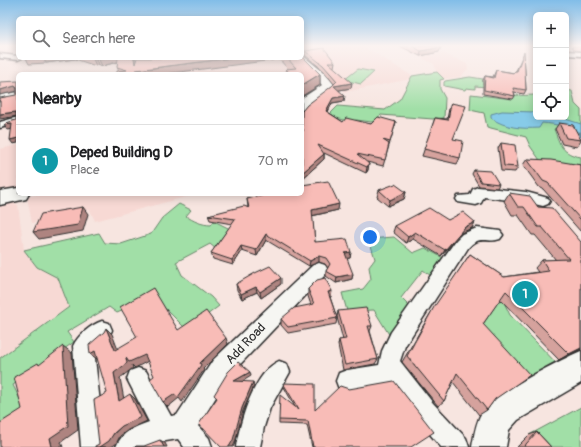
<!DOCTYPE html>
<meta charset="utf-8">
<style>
:root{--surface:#fff;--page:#f6f6f6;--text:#202124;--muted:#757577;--line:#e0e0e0;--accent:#d93025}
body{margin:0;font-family:Pangolin,sans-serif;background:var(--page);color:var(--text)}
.controls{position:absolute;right:12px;top:12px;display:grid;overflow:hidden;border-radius:6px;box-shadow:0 2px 10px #0003}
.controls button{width:36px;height:36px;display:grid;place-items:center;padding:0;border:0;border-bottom:1px solid var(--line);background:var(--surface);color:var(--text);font:20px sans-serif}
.you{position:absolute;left:370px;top:237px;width:14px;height:14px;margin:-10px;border:3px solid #fff;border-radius:50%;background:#1a73e8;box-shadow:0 0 0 6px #1a73e833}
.badge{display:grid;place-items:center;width:26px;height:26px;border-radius:50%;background:var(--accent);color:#fff;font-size:13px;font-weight:700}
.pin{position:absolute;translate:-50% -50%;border:2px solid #fff;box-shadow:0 1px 4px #0006}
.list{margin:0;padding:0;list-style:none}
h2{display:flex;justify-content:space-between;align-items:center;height:52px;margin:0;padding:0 16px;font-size:17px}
h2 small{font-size:13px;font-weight:400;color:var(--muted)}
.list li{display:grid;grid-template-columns:26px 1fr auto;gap:12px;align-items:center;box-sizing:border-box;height:72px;padding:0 16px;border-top:1px solid var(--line)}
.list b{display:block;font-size:15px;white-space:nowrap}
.list p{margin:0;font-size:13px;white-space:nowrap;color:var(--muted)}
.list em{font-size:13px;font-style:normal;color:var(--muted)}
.icon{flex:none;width:22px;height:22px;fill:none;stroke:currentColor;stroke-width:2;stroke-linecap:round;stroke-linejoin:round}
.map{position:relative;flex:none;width:581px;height:447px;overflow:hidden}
.search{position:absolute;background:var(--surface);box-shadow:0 2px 10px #0003;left:16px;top:16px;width:288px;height:44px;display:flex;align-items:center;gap:10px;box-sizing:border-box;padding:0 14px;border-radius:6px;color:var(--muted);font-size:15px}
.panel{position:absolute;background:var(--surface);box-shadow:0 2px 10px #0003;left:16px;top:72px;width:288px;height:124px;border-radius:6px}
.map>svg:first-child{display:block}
.built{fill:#f7d9d4}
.green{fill:#a1dfa7;stroke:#668569}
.water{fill:#87cbe8;stroke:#628b9c}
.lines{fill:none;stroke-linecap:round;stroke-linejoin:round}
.stream{stroke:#628b9c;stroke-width:3}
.street-casing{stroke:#2b2b2b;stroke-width:3}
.secondary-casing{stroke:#2b2b2b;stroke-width:3}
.street{fill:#f6f6f2;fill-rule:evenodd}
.secondary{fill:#f6f6f2;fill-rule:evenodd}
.wall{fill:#d5a29d;stroke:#2b2b2b}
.shaded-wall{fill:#ae8480;stroke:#2b2b2b}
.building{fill:#f8bcb7;stroke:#2b2b2b}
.labels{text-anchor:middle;stroke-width:4;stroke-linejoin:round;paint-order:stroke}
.near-street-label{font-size:13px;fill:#2b2b2b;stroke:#f6f6f2}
</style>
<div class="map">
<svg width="581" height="447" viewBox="0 0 581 447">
<rect width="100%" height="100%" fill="#f7e5e0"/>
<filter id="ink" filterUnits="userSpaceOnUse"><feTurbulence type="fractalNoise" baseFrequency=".025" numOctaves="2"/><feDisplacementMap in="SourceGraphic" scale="8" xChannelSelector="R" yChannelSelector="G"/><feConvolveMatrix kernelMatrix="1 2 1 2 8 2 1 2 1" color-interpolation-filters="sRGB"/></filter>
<g filter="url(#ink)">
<path class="built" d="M304,46h59l49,30 -1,3 -66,13 -43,-40z
M397,46h31l39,18 1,5 -8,8 -16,2 -7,-7 -3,-8z
M240,58h56l26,27 -8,6 -12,5v-22h-186z
M18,145v45l-18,4v-45z
M42,194h155l-102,27 -5,-11 -58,13 -5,-26z
M8,200l10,5 6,45 13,17 21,11 11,29 -69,51v-156z"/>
<path class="green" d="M358,69l16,3 -13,12 -17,-4z
M437,72l7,7 -4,1v9l5,9 -1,20 -11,1 -52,-4 -9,7 -16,-2 -4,2 -24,-6 10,-10 47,4 15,-11 12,-23z
M470,77l13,2v5l3,3 -11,-1v3l-9,-1 -1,2 -21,-4v-4l1,-1z
M566,90l6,1 3,13 6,6v24l-4,-3 -23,-2c6,16 8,25 27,28v11l-39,-5 -12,-17 -4,-9 -39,-10 -3,-14 -14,-3 1,-16 42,5 2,-4c8,1 14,0 21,0v22h30z
M179,204l12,6 -5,6c7,5 16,9 25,9l3,-4 16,8 -14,20 -6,-5 -34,18 6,13 29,22 8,9 -32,24 -33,-33 -37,16 -8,-6 -42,25 7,10 -61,43 13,27 -26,17v-71l69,-51 -11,-29 -21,-11 -13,-17 75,-17 6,10 16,1 30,-10 11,-16z
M394,237l19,16 12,-5 22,12 -13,18 -11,-8 -22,28 12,12 -23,26 -16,-26 -27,1 -5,-18 21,-4 8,-10 -2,-12 6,-8 -6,-20z
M501,296l9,19 51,53 -34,19 -50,-56z
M581,407v40h-41l-11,-12z"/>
<path class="water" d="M502,111l34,1v5h23l22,7v10c-12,-7 -24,-10 -39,-11l-3,5c-17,1 -34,0 -48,-10v-4z"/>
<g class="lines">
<path class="stream" d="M580,133l1,3"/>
<g class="street-casing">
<path id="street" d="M568,51l13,1v4l-13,-1z
M0,54l18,2v2h4l-4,2 -18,-2z
M18,92v6l-18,3v-6z
M18,117v6l-18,5v-6z
M478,187l48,5 22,6 2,3 -2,3 -5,2 -17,-4 -42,-5 -3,6 -5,2 -18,-3 -2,-3 2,-3 12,-1 3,-6z
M477,228l23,3 3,4 -3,4c-15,5 -19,-5 -32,9l-63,98 -5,15 33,42 33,35 3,9h-28l-24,-28 -26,-35 -44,8 -8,-3 -3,-8 3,-8 8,-3 32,-5 3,-14 9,-19 65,-92 6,-6z
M319,263l6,2 3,5 -3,5 -96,101 -31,50 11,12 3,9h-28l-6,-8 -18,3 -11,5h-33c6,-15 18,-20 33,-25l-22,-43 3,-8 8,-3 8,3 25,45 6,-1 36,-55 100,-95z
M102,321l7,2 3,7 -3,7 -15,13 11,97h-24l-8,-101c5,-11 18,-21 29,-25z
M279,361l8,3 3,8 -20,36 -6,19 -4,20h-24c4,-25 18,-75 43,-86z"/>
</g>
<g class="secondary-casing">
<path id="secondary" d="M302,55l20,16 13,14c-5,8 -13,10 -20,16 -5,3 -7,8 -13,9v-12l20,-13 -26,-27h6z
M18,188v6h11l-3,5 -26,6v-14z
M581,351v32l-63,37 -9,10 -3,17h-34c2,-12 4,-25 10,-35 8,-16 80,-53 99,-61z"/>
</g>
<use href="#street" class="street"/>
<use href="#secondary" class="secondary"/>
</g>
<path class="wall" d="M400,46l41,1 -2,5 -19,4z
M572,46h9v5l-7,-1z
M305,51l30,11 -1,5h-1l18,21 -12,2 5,11 -12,2 -4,9 15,10 28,2 25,-2 -13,44 -16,-4 1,8 -2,3 -42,-20v6l-22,20v-68l30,-25 2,-2 -11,-14 -18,-15z
M524,52l2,38 -2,4 -10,-2 1,4 -2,3 -30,-5v-14l2,-4 8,1 3,-7 18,3 1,-2h1z
M26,58h110v3l137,-1 -154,11 -2,-4 1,-5 -16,4 -4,-2 -2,2 -21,-7 -29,4 -17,1z
M279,58h23l18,16v11l-18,-11h-16v-5h2l-9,-10z
M451,103l2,36 7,19 -3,6 -35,-8 13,-38 12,1 2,-10z
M559,123l22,16v2l-4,6 -15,-3 -7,-15z
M501,143l17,24 -3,5 -14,-1 -3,-23z
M527,159l54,6v67l-38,-43 -4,-2 -16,-22z
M474,170l25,14 -2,4 -18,-2 -7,-12z
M379,190l27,2 -2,7 -16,7 -11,-9z
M509,193l29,14 43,35v108h-1l-21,10 -59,-61 -17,25 12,75 -8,11 -8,5 -26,-33 -9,19 -6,5 -36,-44 28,-48 40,-60 34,23 34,-5 -3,-4 7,-8h14l-21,-25h-3l-14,-20h-6l-8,-14z
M260,194h42l36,16 -26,6 3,26 36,10 -1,6h-3l5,21 -16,4 -10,-7v-5l2,-3 -3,-4 -6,-2 -10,4 -43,-26 -9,16 -15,-5 -9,14 -20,-6 -2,-6 21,-29 -22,-4 -2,-5 40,-8 -1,-8 14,-3z
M448,220l27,2 -3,6 -11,5 -20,23 -28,-17 -7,4 -13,-11 2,-6z
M236,284h45l-20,14 -4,-6 -15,7 -5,-9z
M308,289l23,8h-1l7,21 -1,6 -48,9 -7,-8v-6l30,-14 -3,-9z
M338,311l34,15 -2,5 8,28 -3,5 -32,6 -5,-25 1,-5h4l-6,-23z
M283,383l32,27 119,22 -122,15 -5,-22 -28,-1v-4l16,-13 -11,-20z
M537,432l14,15h-34l12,-12z"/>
<path class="shaded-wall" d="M441,47l-2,5 -19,4 1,-5z
M43,58h31l1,1 -29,4z
M94,58h1l3,6 -2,2 -3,-7z
M105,58h14l2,3 -19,5 -3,-6z
M134,58h2l1,12 95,-12h43l-2,2 -109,14h-29z
M320,74v11l-18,11v-11z
M352,83l-1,5 -17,3v-5z
M15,86l3,5 -18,4v-5z
M345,96l-1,5 -12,2 -7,14 1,-6 7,-13z
M16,112l2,4 -18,3v-5z
M12,124l3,5 -8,1 -3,-5z
M18,138v5l-5,1 -3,-4z
M324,154v5l-22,20v-6z
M369,164l-1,6 -2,3 1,-6z
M406,192l-2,7 -16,7 2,-6z
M339,204l-1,6 -27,6 1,-6z
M83,207l5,7 -5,17 -44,8 -6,-7z
M475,222l-3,6 -11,5 -20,23 4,-6 20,-23z
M415,232l-2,7 -7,4 2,-6z
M266,234v6l-9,16 -1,-6z
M241,246l1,5 -9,14 -1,-5z
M351,252l-1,6 -7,1 2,-6z
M319,256v6l-10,4 1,-5z
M353,274l-1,5 -16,4 1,-6z
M281,278v6l-20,14 -1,-6z
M256,287l1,5 -15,7 -1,-5z
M332,291l-1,6 -4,1 1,-6z
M106,328l6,6 8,21 -5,-5z
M226,338l2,6 -25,25 1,1 -22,32 -3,-4 -11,9 -5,-5 37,-39z
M63,346l9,7 6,77 -17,12 2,5h-11l-2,-9z
M581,348v1l-22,11 10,-6z
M95,351l7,6 -5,2 -7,-5z
M145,355l5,5 -15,8 -3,-3 1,3 -13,10 5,27 -6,-4 -5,-28 12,-15z
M250,372l1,4 -16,10 -1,-5z
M253,382l1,4 -11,25 -8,32 -2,4h-4l13,-39z
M130,394l5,5 12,22 -19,9 -8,6 -4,8 -5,3h-11l22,-21z
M160,440l5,3 2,4h-3z"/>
<path class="building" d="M412,46h28l1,1 -20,4z
M324,48l11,14h-7l24,21 -18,3 11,10 -12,2 -7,13 17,11 3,-4 25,6 7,-7 18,5 -6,20 -7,-2 6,4 -4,16 -28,-6 12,10 -2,3 -49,-22 6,9 -22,19v-41l2,-2 -2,-1v-18l5,-6 25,-19 5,-5 -14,-16 -18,-14z
M524,52l2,38 -13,-2 2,8 -31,-6 1,-14 9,2 2,-8 18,3 1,-2h2z
M302,56l18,18 -18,11v-11h-12l-4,-5 10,-1 -9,-10h15z
M96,58h9l-6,2z
M118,58h16l1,6 2,-6h95l-96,12 -1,4h-18v-3l10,-1 -10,-3z
M18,81v57l-8,2 2,-16 -8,1 2,-2 10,-3v-8l-16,2v-16l16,-3 1,-7 -2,-2 -15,4v-8z
M451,103l15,3 -13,33 10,2 -3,17 -36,-9 11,-31 13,2z
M559,123l14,2 8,15 -15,-2z
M501,143l14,2 3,22 -14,-1z
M527,159l24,1 30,5v55l-33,-37 -5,-2z
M474,170l17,1 8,13 -18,-2z
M328,181l11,23 -27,6 3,32 32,-3 4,13 -6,1 8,21 -16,3 -11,-6 4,-7 -4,-6 -7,-2 -9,5 -44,-27 -10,16 -15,-4 -9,14 -21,-7 24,-34 -27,-4 36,-9 5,2 -2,-9 18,-4 -1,-1h38v-9z
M395,184l11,8 -16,8 -11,-10z
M509,193l21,3 8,11 14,1 29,34v106l-12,6 -63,-63 -23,33 47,51 -35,24 -8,11 -30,-37 -13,28 -37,-45 27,-49 36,-53 34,23 45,-6 -7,-11 27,-1 -27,-32h-4l-14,-20h-6z
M83,207l-5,18 -45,7 8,-18z
M429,208l19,12 15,-8 12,10 -10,5 -20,23 -30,-18 -7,5 -13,-11z
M270,266l11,12 -21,14 -4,-5 -15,7 -5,-10 19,-11z
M325,278l7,13 -4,1 9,26 -49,9 -7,-8 13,-11 20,-4 -6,-15 9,-9z
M153,288l25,42 28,-19 20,27 -26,25 1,2 -23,32 -3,-3 -12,8 -13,-23 4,-3 -9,-21 -16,7 -3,-4 1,5 -13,10 5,28 11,-7 11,23 -19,9 -8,7 -5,8 -9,6h-5v-1l4,-2 -5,-44 13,-7 -12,-42 -5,3 -1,-9 15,-13 2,-4 9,22 22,-13 -17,-30z
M366,308l6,18h-4l10,33 -33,6 -6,-25 7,-1 -8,-28z
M63,346l5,80 -18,12 2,9h-52v-24l22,-14 -8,-32 24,-14 1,2z
M238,362l12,10 -16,9 19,1 -11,26 -9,32 -4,7h-8l-22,-23 18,-26 -3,-3 14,-23z
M394,381l40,51 -23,15h-99h1l-5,-26 -29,-1 1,-25 19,15 -16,-27 32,1v26l25,-24 9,3z
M537,432l14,15h-26l1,-3z
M160,440l4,7h-29l1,-1h8z"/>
</g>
<linearGradient id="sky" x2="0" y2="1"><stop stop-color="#81bde8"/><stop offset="0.42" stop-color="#fbf3f1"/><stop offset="1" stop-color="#fbf3f1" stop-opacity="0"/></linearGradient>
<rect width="581" height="109" fill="url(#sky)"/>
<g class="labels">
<g class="near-street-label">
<text transform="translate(245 343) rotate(-46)" y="5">Add Road</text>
</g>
</g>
</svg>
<div class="controls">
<button>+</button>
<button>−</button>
<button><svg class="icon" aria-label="locate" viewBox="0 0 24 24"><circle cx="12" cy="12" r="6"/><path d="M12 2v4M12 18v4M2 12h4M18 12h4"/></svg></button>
</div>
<div class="you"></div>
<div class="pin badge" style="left:525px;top:294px;background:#0f9aa8">1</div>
<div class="search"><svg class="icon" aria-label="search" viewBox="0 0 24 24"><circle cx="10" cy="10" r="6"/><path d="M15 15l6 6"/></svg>Search here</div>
<section class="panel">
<h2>Nearby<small></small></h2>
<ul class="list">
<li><span class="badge" style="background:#0f9aa8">1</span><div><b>Deped Building D</b><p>Place</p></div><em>70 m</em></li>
</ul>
</section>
</div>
